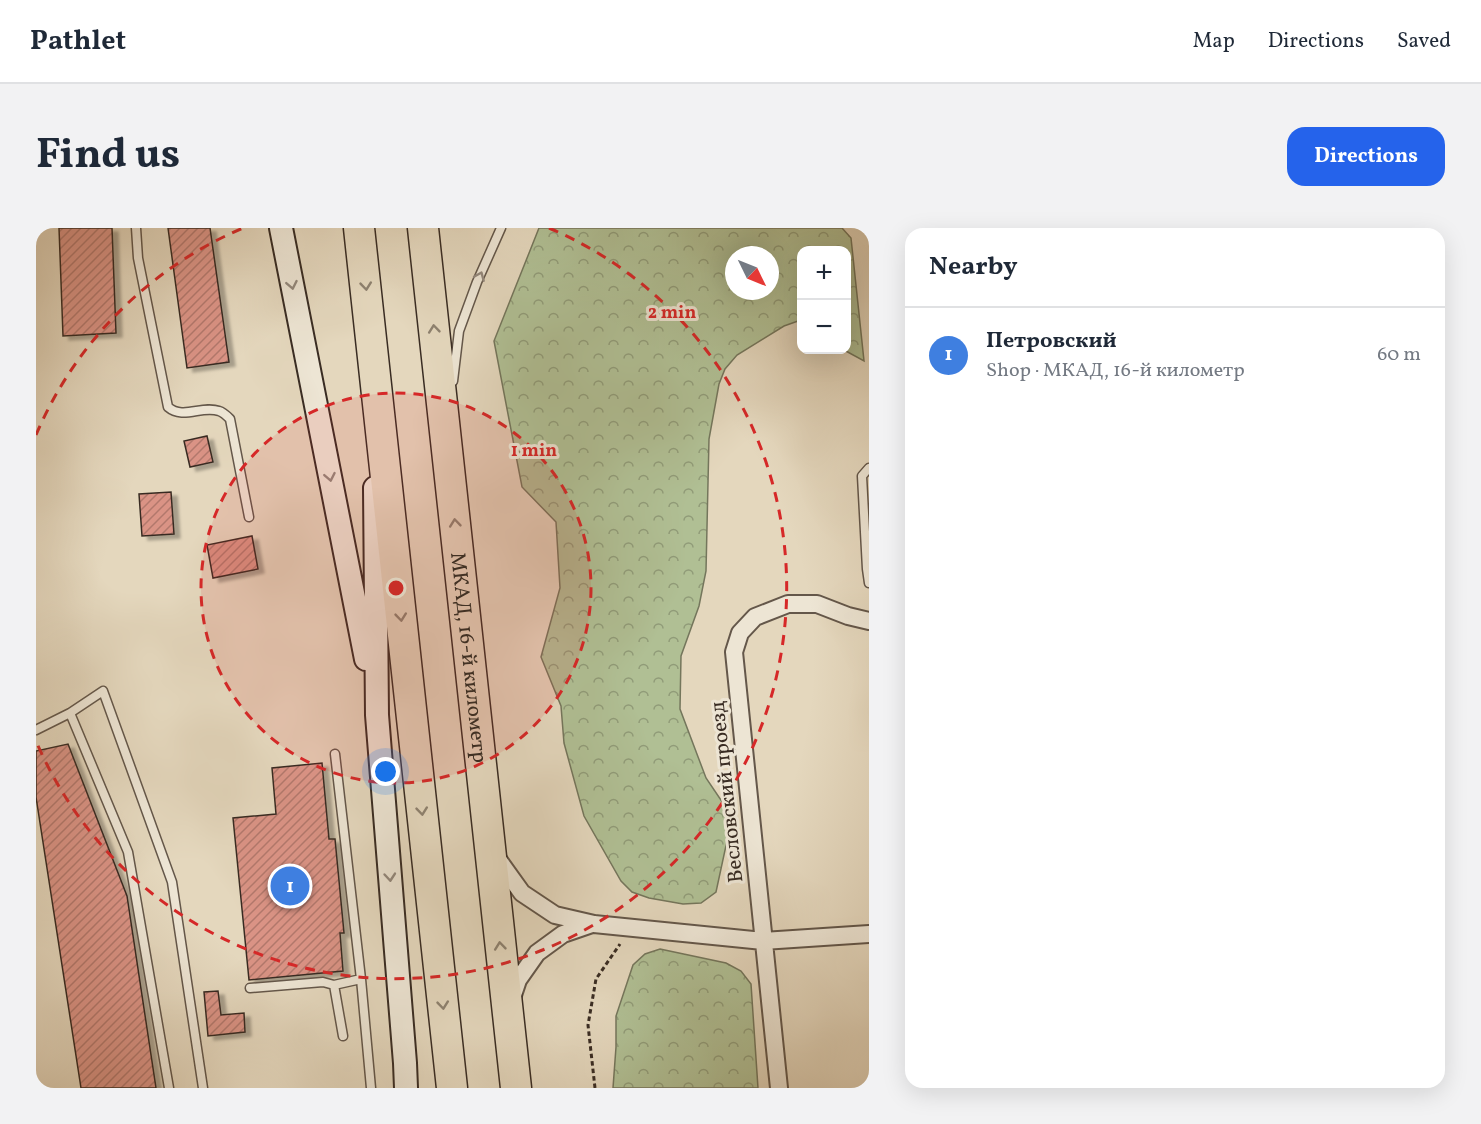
<!DOCTYPE html>
<meta charset="utf-8">
<style>
:root{--surface:#fff;--page:#f2f2f3;--text:#1f2937;--muted:#747a83;--line:#e0e1e3;--accent:#2563eb}
body{margin:0;font-family:Vollkorn,serif;background:var(--page);color:var(--text)}
.controls{position:absolute;right:18px;top:18px;display:grid;overflow:hidden;border-radius:12px;box-shadow:0 6px 24px #0002}
.controls button{width:54px;height:54px;display:grid;place-items:center;padding:0;border:0;border-bottom:2px solid var(--line);background:var(--surface);color:var(--text);font:30px sans-serif}
.compass{position:absolute;left:689px;top:18px;width:54px;height:54px;border-radius:50%;background:var(--surface);box-shadow:0 6px 24px #0002;rotate:133deg}
.you{position:absolute;left:350px;top:544px;width:21px;height:21px;margin:-15px;border:4px solid #fff;border-radius:50%;background:#1a73e8;box-shadow:0 0 0 9px #1a73e833}
.badge{display:grid;place-items:center;width:39px;height:39px;border-radius:50%;background:var(--accent);color:#fff;font-size:20px;font-weight:700}
.pin{position:absolute;translate:-50% -50%;border:3px solid #fff;box-shadow:0 2px 6px #0006}
.list{margin:0;padding:0;list-style:none}
h2{display:flex;justify-content:space-between;align-items:center;height:78px;margin:0;padding:0 24px;font-size:26px}
h2 small{font-size:20px;font-weight:400;color:var(--muted)}
.list li{display:grid;grid-template-columns:39px 1fr auto;gap:18px;align-items:center;box-sizing:border-box;height:96px;padding:0 24px;border-top:2px solid var(--line)}
.list b{display:block;font-size:22px;white-space:nowrap}
.list p{margin:0;font-size:20px;white-space:nowrap;color:var(--muted)}
.list em{font-size:20px;font-style:normal;color:var(--muted)}
.map{position:relative;flex:none;width:833px;height:860px;overflow:hidden;border-radius:18px}
header{display:flex;align-items:center;gap:36px;box-sizing:border-box;height:84px;padding:0 30px;background:var(--surface);border-bottom:2px solid var(--line)}
header strong{font-size:28px}
nav{display:flex;gap:33px;margin-inline-start:auto;font-size:21px}
.intro{display:flex;align-items:center;justify-content:space-between;box-sizing:border-box;height:144px;padding:0 36px}
h1{margin:0;font-size:42px}
.button{padding:15px 27px;border-radius:18px;background:var(--accent);color:#fff;font-size:21px;font-weight:700}
main{display:flex;gap:36px;padding:0 36px}
aside{flex:1;background:var(--surface);border-radius:18px;box-shadow:0 6px 24px #0002}
.map>svg:first-child{display:block}
.forest{fill:url(#forest-crowns);stroke:#74765c;stroke-width:1.5;fill-rule:evenodd}
.building{fill:url(#building-hatch);stroke:#392c23;stroke-width:1.5;filter:url(#shadow)}
.lines{fill:none;stroke-linecap:round;stroke-linejoin:round}
.lane-casing{stroke:#64574a;stroke-width:11}
.street-casing{stroke:#64574a;stroke-width:20}
.secondary-casing{stroke:#392c23;stroke-width:26}
.highway-casing{stroke:#392c23;stroke-width:33}
.path{stroke:#392c23;stroke-width:3;stroke-dasharray:4.5 3;stroke-linecap:butt}
.lane{stroke:#ede5d4;stroke-width:8}
.street{stroke:#ede5d4;stroke-width:16}
.secondary{stroke:#ede5d4;stroke-width:22}
.highway{stroke:#e4d7bd;stroke-width:30}
.oneway{stroke:#93887c}
.oneway2{stroke:#8e8270}
.ring{fill:none;stroke:#d62828;stroke-width:3;stroke-dasharray:10 8}
.labels{text-anchor:middle;stroke-width:6;stroke-linejoin:round;paint-order:stroke}
.street-label{font-size:21px;fill:#392c23;stroke:#ede5d4}
.centre{fill:#d62828;stroke:#ede5d4;stroke-width:3}
.ring-label{font-size:18px;text-anchor:middle;font-weight:bold;fill:#d62828;stroke:#ede5d4;stroke-width:6;stroke-linejoin:round;paint-order:stroke}
</style>
<header>
<strong>Pathlet</strong>
<nav><a>Map</a><a>Directions</a><a>Saved</a></nav>
</header>
<div class="intro"><h1>Find us</h1><a class="button">Directions</a></div>
<main>
<div class="map">
<svg width="833" height="860" viewBox="0 0 833 860">
<defs>
<pattern id="forest-crowns" width="20" height="18" patternUnits="userSpaceOnUse" patternTransform="scale(1.5)"><rect width="20" height="18" fill="#b0bf94"/><path d="M2 6a3 3 0 1 1 6 0M12 15a3 3 0 1 1 6 0" fill="none" stroke="#909b78"/></pattern>
<pattern id="building-hatch" width="6" height="6" patternUnits="userSpaceOnUse" patternTransform="scale(1.5)"><rect width="6" height="6" fill="#da9385"/><path d="M-1 1l2-2M0 6l6-6M5 7l2-2" fill="none" stroke="#b2786c"/></pattern>
<filter id="shadow"><feDropShadow dx="6" dy="4" stdDeviation="1.5" flood-color="#0004"/></filter>
</defs>
<rect width="100%" height="100%" fill="#e4d7bd"/>
<filter id="stains"><feTurbulence type="fractalNoise" baseFrequency=".00333" numOctaves="4"/><feColorMatrix values="0 0 0 0 .2 0 0 0 0 .09 0 0 0 0 .02 0 0 0 .5 -.17"/></filter>
<radialGradient id="worn" r=".72"><stop offset=".6" stop-color="#630" stop-opacity="0"/><stop offset="1" stop-color="#630" stop-opacity=".3"/></radialGradient>
<path class="forest" d="M503,0h303l9,10 13,123 -20,-11h2v-100h-44l-1,70 -17,6 -47,29 -12,14 -6,15 -10,55 -3,132 -7,35 -18,50 -1,53 26,69 19,28 2,35 -11,51 -15,11 -18,1 -34,-6 -17,-6 -11,-11 -37,-65 -20,-73 -3,-37 -20,-49 19,-69 -4,-66 -34,-35 -28,-146zM698,27h36v36h-36z
M624,721l66,14 15,8 10,13 7,104h-145l3,-41v-31l17,-51 12,-11z"/>
<path class="building" d="M23,0h53l4,105 -53,3z
M132,0h42l19,134 -42,6z
M171,208l6,26 -23,5 -6,-26z
M135,264l3,42 -32,2 -3,-42z
M216,308l6,33 -45,9 -6,-33z
M32,516l59,152 29,192h-75l-45,-291v-46z
M286,535l7,76h6l9,94h-4l3,38 -94,9 -16,-162 43,-4 -4,-46z
M182,763l3,24 23,-2 1,19 -37,4 -4,-44z"/>
<g class="lines">
<g class="lane-casing">
<path id="lane" d="M100,0l2,30 30,149c15,13 34,-2 51,4 4,1 8,5 11,8l19,98
M417,153l6,-50 18,-49 24,-54
M833,240l-7,8 5,93 2,14
M34,485l33,-22 69,191 31,206
M0,502l34,-17 58,139 41,236
M299,526l26,225 10,109
M214,760l73,-6 11,3
M307,808l-9,-51 27,-6"/>
</g>
<g class="street-casing">
<path id="street" d="M461,630l25,35 33,22 39,9 169,17 106,-7
M476,770l6,-18 19,-27 26,-19 29,-10
M743,860l-45,-436 6,-19 15,-16 33,-13h29l31,12 21,5"/>
</g>
<g class="secondary-casing">
<path id="secondary" d="M245,0l85,431
M339,260l2,227 28,348 1,25"/>
</g>
<g class="highway-casing">
<g id="highway">
<path d="M323,0l93,860"/>
<path id="s1" d="M387,0l93,860"/>
</g>
</g>
<path class="path" d="M559,860l-7,-63 8,-46 24,-35"/>
<use href="#lane" class="lane"/>
<use href="#street" class="street"/>
<use href="#secondary" class="secondary"/>
<use href="#highway" class="highway"/>
</g>
<defs><path id="oneway-chevron" d="M-2-3.5L2.5 0L-2 3.5" fill="none" stroke-width="1.6" stroke-linecap="round" stroke-linejoin="round" transform="scale(1.5)"/></defs>
<g class="oneway">
<use href="#oneway-chevron" transform="translate(444 48) rotate(-67)"/>
<use href="#oneway-chevron" transform="translate(256 57) rotate(79)"/>
<use href="#oneway-chevron" transform="translate(294 249) rotate(79)"/>
<use href="#oneway-chevron" transform="translate(354 649) rotate(85)"/>
</g>
<g class="oneway2">
<use href="#oneway-chevron" transform="translate(330 58) rotate(84)"/>
<use href="#oneway-chevron" transform="translate(398 101) rotate(-96)"/>
<use href="#oneway-chevron" transform="translate(419 295) rotate(-96)"/>
<use href="#oneway-chevron" transform="translate(365 389) rotate(84)"/>
<use href="#oneway-chevron" transform="translate(386 583) rotate(84)"/>
<use href="#oneway-chevron" transform="translate(464 718) rotate(-96)"/>
<use href="#oneway-chevron" transform="translate(407 777) rotate(84)"/>
</g>
<circle cx="360" cy="360" r="195" fill="#d62828" fill-opacity=".12"/>
<g class="ring">
<circle cx="360" cy="360" r="195"/>
<path d="M0 207A391 391 0 0 1 207 0M513 0A391 391 0 1 1 0 513"/>
</g>
<g class="labels">
<g class="street-label">
<text dy="7" stroke="none"><textPath href="#s1" startOffset="432">МКАД, 16-й километр</textPath></text>
<text transform="translate(690 564) rotate(-96)" y="7">Весловский проезд</text>
</g>
</g>
<circle cx="360" cy="360" r="9" class="centre"/>
<g class="ring-label">
<text x="636" y="90">2 min</text>
<text x="498" y="228">1 min</text>
</g>
<rect width="100%" height="100%" filter="url(#stains)"/>
<rect width="100%" height="100%" fill="url(#worn)"/>
</svg>
<div class="controls">
<button>+</button>
<button>−</button>
</div>
<svg class="compass" viewBox="-18 -18 36 36"><path d="M0-13l5 13h-10z" fill="#e53935"/><path d="M0 13l5-13h-10z" fill="#747a83"/></svg>
<div class="you"></div>
<div class="pin badge" style="left:254px;top:658px;background:#3f7fe0">1</div>
</div>
<aside>
<h2>Nearby<small></small></h2>
<ul class="list">
<li><span class="badge" style="background:#3f7fe0">1</span><div><b>Петровский</b><p>Shop · МКАД, 16-й километр</p></div><em>60 m</em></li>
</ul>
</aside>
</main>
